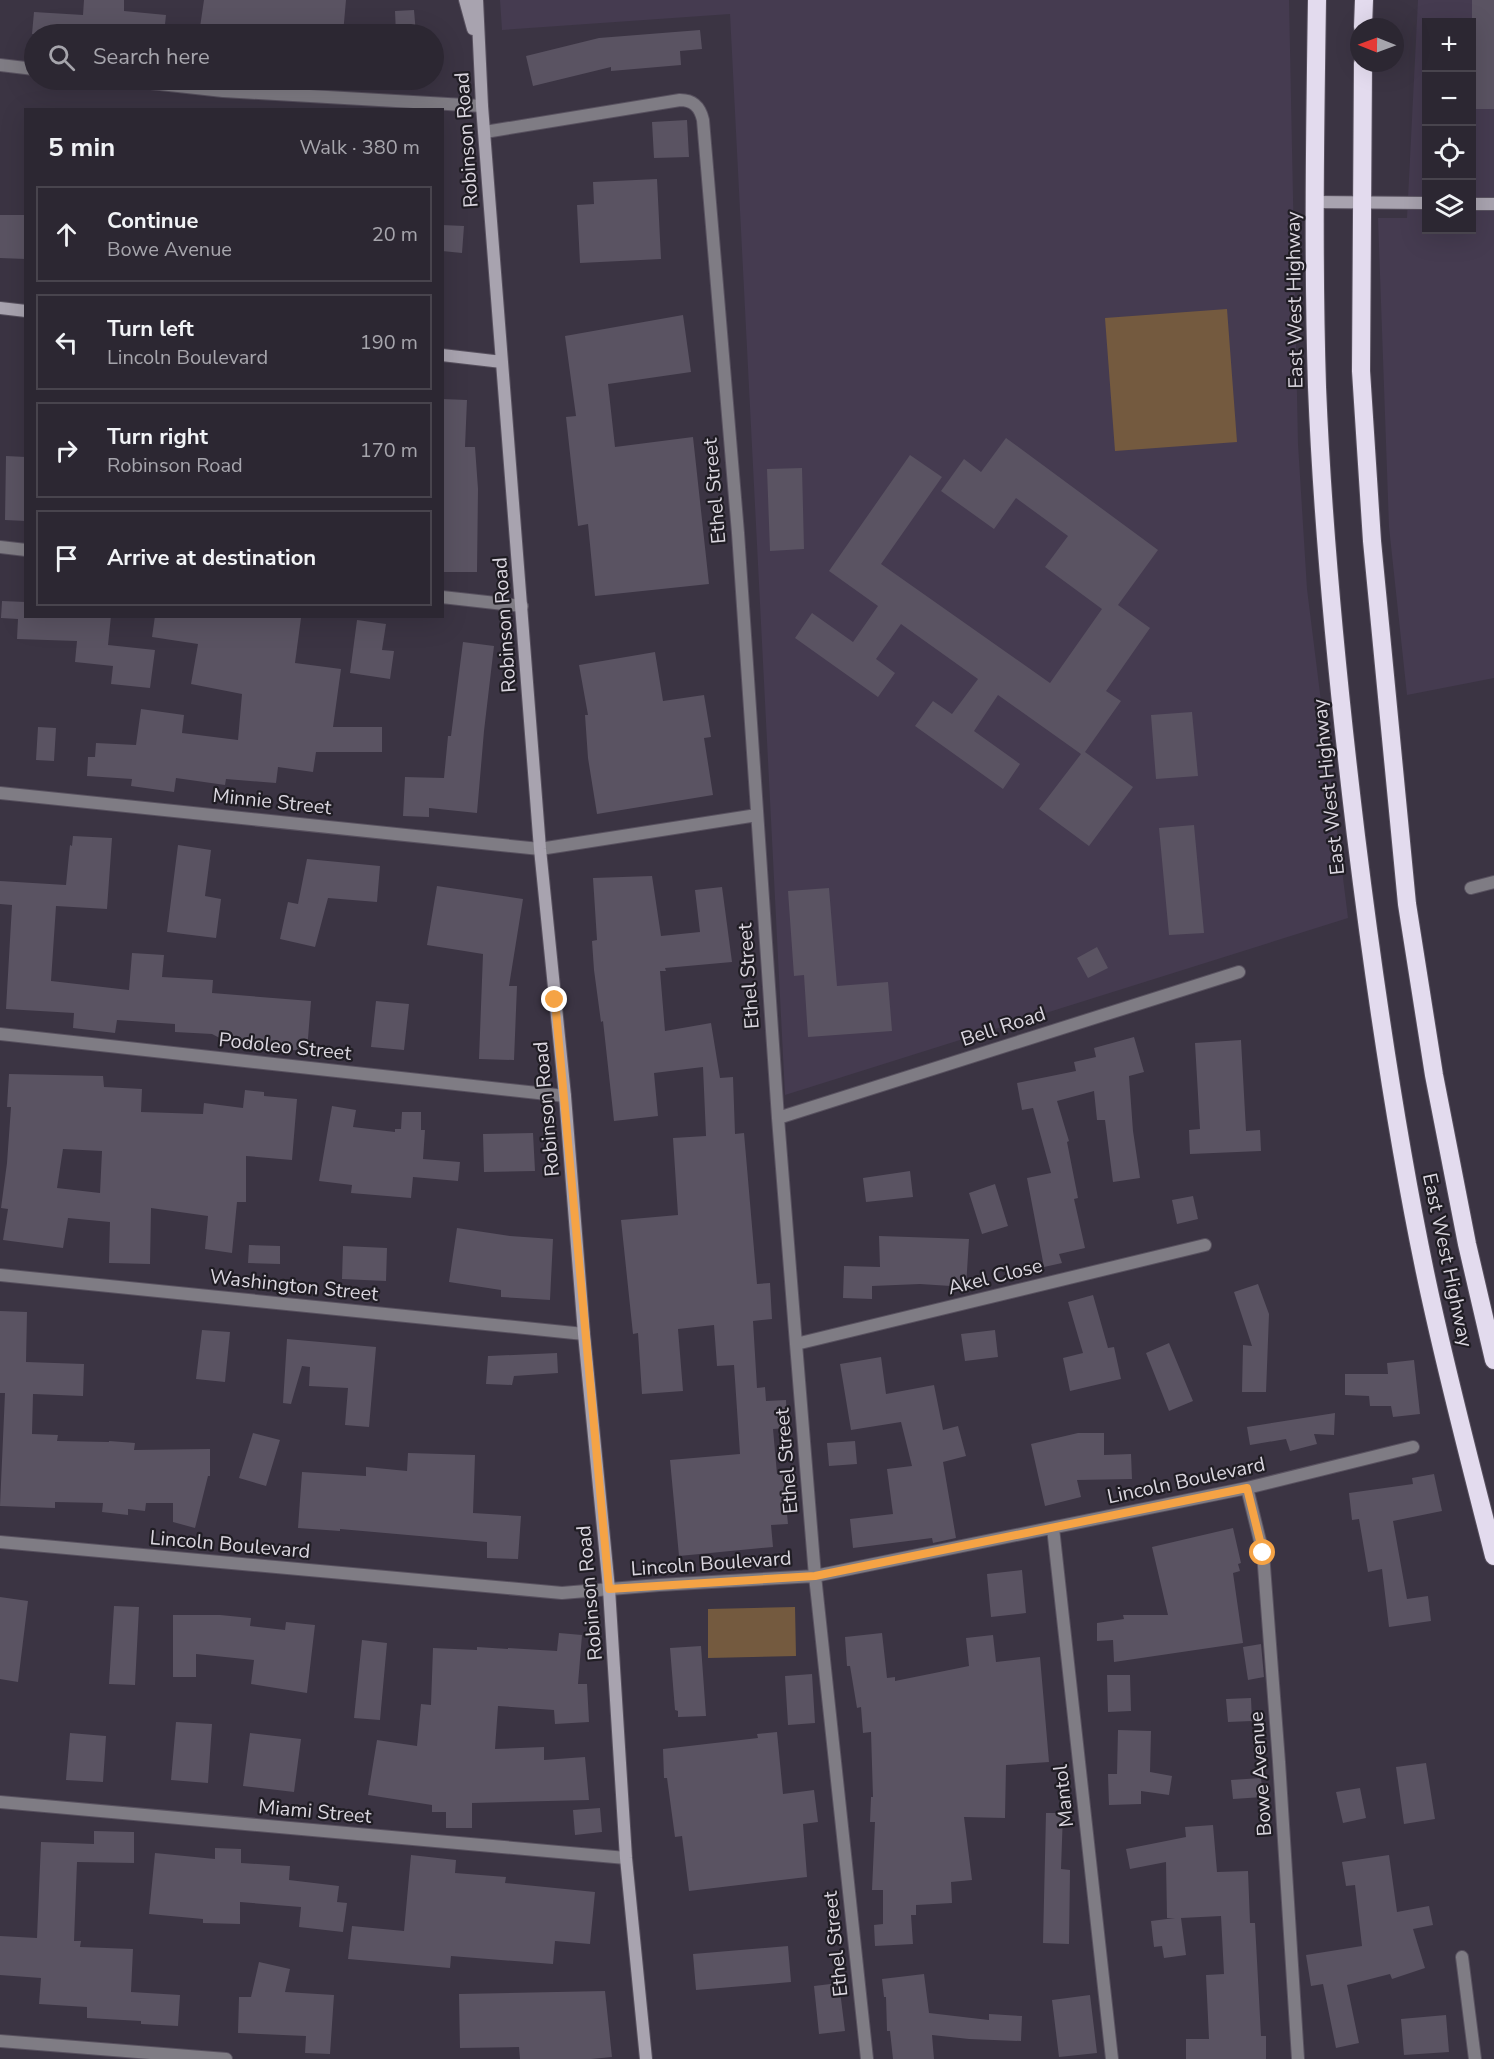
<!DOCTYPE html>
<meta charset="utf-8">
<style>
:root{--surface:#2c2732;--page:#342f3a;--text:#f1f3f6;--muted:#a6a5ac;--line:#48444d}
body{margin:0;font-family:"Nunito Sans",sans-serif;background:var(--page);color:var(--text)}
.controls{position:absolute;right:18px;top:18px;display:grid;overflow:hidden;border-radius:0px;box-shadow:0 6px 24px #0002}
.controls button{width:54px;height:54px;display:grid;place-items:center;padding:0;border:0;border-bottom:2px solid var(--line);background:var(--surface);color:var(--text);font:30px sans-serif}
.compass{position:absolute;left:1350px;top:18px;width:54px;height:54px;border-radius:50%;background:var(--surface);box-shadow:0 6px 24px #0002;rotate:271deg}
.stop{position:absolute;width:18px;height:18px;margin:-14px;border:4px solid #f5a345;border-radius:50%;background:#fff}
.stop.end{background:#f5a345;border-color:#fff;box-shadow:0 2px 6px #0008}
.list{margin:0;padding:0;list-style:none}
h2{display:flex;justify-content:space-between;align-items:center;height:78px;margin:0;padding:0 24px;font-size:26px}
h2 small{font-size:20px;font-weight:400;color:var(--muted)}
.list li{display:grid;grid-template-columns:39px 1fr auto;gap:18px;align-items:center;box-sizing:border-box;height:96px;margin:0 12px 12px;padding:0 12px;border:2px solid var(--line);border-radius:0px}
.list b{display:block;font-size:22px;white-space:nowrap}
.list p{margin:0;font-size:20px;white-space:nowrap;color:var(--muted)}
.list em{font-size:20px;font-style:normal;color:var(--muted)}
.icon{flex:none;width:33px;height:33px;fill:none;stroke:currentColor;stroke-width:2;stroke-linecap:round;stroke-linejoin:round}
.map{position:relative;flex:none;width:1494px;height:2059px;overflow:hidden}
.search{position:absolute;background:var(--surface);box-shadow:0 6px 24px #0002;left:24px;top:24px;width:420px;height:66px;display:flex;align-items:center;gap:15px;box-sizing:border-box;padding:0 21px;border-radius:33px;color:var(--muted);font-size:22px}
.panel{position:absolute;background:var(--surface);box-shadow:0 6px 24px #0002;left:24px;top:108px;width:420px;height:510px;border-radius:0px}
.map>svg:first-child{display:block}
.built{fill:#453b50;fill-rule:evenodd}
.green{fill:#745a3f}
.building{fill:#5a5362;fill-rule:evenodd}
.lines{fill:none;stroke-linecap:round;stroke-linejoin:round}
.street-casing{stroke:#58515f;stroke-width:14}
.secondary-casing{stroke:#58515f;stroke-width:14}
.highway-casing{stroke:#58515f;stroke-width:20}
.street{stroke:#7f7c84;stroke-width:12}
.secondary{stroke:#a8a3af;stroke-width:12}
.highway{stroke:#e3dbee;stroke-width:18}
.route{stroke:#f5a345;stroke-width:8}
.labels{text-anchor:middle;stroke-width:4.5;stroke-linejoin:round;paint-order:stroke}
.street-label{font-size:20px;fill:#dad6df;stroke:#201d24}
</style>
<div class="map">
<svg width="1494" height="2059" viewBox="0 0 1494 2059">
<rect width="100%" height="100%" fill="#3b3443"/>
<path class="built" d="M500,0h789l9,444 9,145 41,329 -563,177 -55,-1081 -228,16z
M1418,0h76v678l-87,17 -18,-168 -11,-309h29zM1426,22h46v208h-46z"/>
<path class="green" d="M1227,309l10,133 -122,9 -10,-133z
M795,1607l1,49 -88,2v-49z"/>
<path class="building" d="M84,0h40v11l42,4 -2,19h-132l2,-22 49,3z
M204,0h142l-3,34h-144z
M1472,0h22v109h-22z
M414,10l2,24h-20l-1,-23z
M700,30l2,19 -22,2 1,14 -70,6v-4l-78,19 -7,-30 73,-18z
M687,120l2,37 -35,1 -2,-36z
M657,179l4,80 -81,4 -3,-58 17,-1 -1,-22z
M0,215h26v44l-26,-1z
M442,225l22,1 -2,27 -20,-2z
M683,315l8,57 -83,12 7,63 78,-10 16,147 -114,12 -7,-72 -10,2 -12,-109 10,-1 -11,-80z
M442,399l25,1 -2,47h10l3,42 -1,83h-35v-79h2z
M1006,438l152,112 -40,55 32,23 -44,63 15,10 -36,51 48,35 -44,59 -50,-37 42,-55 -83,-59 -24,36 46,33 -17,25 -88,-63 18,-25 19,13 26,-35 -77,-55 -25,35 19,14 -17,24 -83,-59 17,-25 41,29 25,-36 -49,-35 81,-116 32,22 -61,87 169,119 52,-74 -57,-42 23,-31 -52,-38 -22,31 -53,-38 23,-32 17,13z
M6,456l20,1v64l-21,-1z
M802,468l2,81 -34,2 -3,-82z
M2,601l24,1v14h85l-3,29 47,5 -5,38 -39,-4 2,-18 -38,-4 2,-21 -60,-2 1,-20 -17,-1z
M155,616l146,2 -6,45 46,6 -8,58h49v25h-66l-3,20 -35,-5 -2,16 -50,-4 -1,6 -49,-7 -2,14 -43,-6 1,-7 -45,-3 1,-19h7l1,-14 40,2 5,-36 43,6 -2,18 56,7 4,-46 -51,-10 7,-40 -46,-7z
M357,620l29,4 -4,26 12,1 -4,28 -40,-6z
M463,642l31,4 -10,85 -7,82 -48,-5v9l-26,-1 2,-39 39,1 4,-42h3z
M655,652l8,49 41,-6 7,42 -7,1 9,57 -116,19 -9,-56 -3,-43h3l-9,-50z
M1192,712l6,64 -42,3 -5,-64z
M38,727l18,1 -2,33 -18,-1z
M1194,825l10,108 -35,2 -10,-107z
M73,836l39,2 -5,71 -51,-3 -5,75 78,9 3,-37 32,2 -2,22 51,3 -1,13 99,8 -4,50 -72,-5 -23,-12 -37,-2v-8l-58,-4 -2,13 -42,-5 1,-15 -68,-4 6,-104 -12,-1v-23l66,4 4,-40 2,1z
M178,845l33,5 -6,46 16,3 -5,39 -49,-6z
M307,859l73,7 -3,36 -49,-4 -13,49 -35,-8 8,-37 10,2z
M652,876l9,60 39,-4 -5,-42 27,-3 10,75 -67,6 1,3h-6l5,60 46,-8 9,55 13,-1 2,57 9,-1 13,151 13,-1 2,36 -19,2 4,67 8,-1 1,14 20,-1 1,28 -14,1 4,45h6l5,50 -17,1 2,22 -94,9 -9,-96 70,-6 -6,-89 -17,1 -3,-41 -36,4 5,62 -41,3 -4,-61 -5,1 -12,-114 57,-5 -5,-77 33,-2 -3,-69 -49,6 4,43 -44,5 -11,-100 -2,1 -7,-52 -2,-29 5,-1 -4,-62z
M437,886l86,13 -14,87h8l-3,74 -35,-1 4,-105 -56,-9z
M829,888l8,98 51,-4 4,49 -84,6 -4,-62 -10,1 -6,-85z
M1097,947l11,21 -20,10 -11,-20z
M376,1001l33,3 -5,46 -33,-3z
M1134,1037l10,35 -15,4 4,55 7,47 -27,4 -8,-62h-8l-3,-29 -37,10 12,40 -2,1 11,56 -4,1 11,49 -26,6 3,9 -18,4 -17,-89 24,-5 -18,-65 -11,2 -5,-27 59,-12 -2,-9 22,-5 -2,-9z
M1241,1040l5,91 14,-1 1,21 -71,3 -1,-24 11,-1 -5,-86z
M9,1074l94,2 1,11 38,2 -1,23 62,2 1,-11 39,5 2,-18 19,2v4l33,3 -5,61 -46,-4v46h-9l-5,51 -27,-4 3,-33 -57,-8 -1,56 -41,-1 1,-41 -42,-4 -5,30 -60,-8 5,-31 -7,-1 6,-45 4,-56h-4zM63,1149l39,2 -2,42 -43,-5z
M332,1106l24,4 -3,17 42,5v-3h6l1,-17h19v18h4l-2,29 37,3 -2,19 -45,-4 -2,21 -60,-5 1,-8 -33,-4z
M533,1133l2,38 -51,1 -1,-38z
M910,1171l3,26 -47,5 -3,-24z
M995,1184l13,42 -26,8 -13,-41z
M1193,1196l5,23 -21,5 -5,-24z
M457,1228l53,8 43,3 -3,61 -49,-3v-7l-52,-8z
M879,1236l90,3 -3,48 -46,-3 -48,2v13l-29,-1 1,-32 36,1z
M249,1245l31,1v18l-32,-1z
M343,1246l44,2 -1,33 -44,-2z
M1258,1284l11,30 -3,78h-24l1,-47 9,1 -18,-54z
M1093,1295l15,53 6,-1 7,32 -51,12 -7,-33 20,-5 -15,-51z
M0,1311l27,1 -1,50 58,2 -1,32 -50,-2 -1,40 26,1 -1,6 52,1v-1l26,2 -1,7 76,-1v27h-2l-13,52 -22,-6v-19h-27l-1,8 -17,-2v6l-26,-3 1,-9 -48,-1v6l-55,-2 5,-113h-5z
M202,1330l28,2 -5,50 -29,-3z
M995,1330l3,27 -33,4 -4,-27z
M287,1339l89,8 -7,80 -24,-2 3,-37 -39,-2 1,-19 -8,-1 -11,38 -8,-1z
M1169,1343l24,58 -24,10 -23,-58z
M557,1353l1,20 -44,3 -2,9 -26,-1 2,-28z
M881,1357l5,37 48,-9 9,45 15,-4 8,30 -23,6 13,76 -23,5 -1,-5 -79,10 -3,-29 43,-5 -6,-45 25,-3 -11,-44 -50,8 -11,-66z
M1414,1360l6,54 -27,3 -2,-11h-21l-1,-10 -24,-1v-21h43l-1,-11z
M1335,1413l-1,22 -20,-1 3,10 -27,7 -4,-12 -36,6 -3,-18z
M253,1433l27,7 -14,46 -27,-8z
M1078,1433h26v22l27,-1 1,25 -55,1 4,17 -36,9 -14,-62z
M855,1441l2,23 -28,2 -2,-23z
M408,1453l67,2 -2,58 48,3 -3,43 -31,-1v-16l-147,-13v2l-42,-3 4,-56 64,4v-9l41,4z
M1434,1474l8,37 -49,10 14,78 21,-3 3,25 -42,6 -7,-58 -14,3 -9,-53 -7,1 -3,-27 64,-9 -1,-6z
M1233,1528l8,35 -3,1 2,7 -7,2 10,70 -129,19 -1,-22 -16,1v-18l27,-4 -1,-4h45l-16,-68z
M1022,1570l4,43 -35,4 -4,-43z
M0,1597l28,4 -10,81 -18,-3z
M114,1606l25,1 -4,78 -26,-1z
M173,1615h47l31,3 -1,8 35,4 1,-8 29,3 -8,68 -56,-9 3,-24 -58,-6v23h-23z
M559,1633l23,2 -4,49h9l2,38 -34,2 -1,-14 -56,-4 -3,43 49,-2v13l41,-3 4,43 -117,3v25h-26v-16h-14v-7l-64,-10 9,-55 40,6 4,-42 10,1 2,-57 44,2v-3l31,2v-1l49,3z
M882,1633l5,45 8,-1v4l74,-15 -3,-28 27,-3 3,27 44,-5 9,105 -43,3 -1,53 -41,-1 8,63 -21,2 1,21 -36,2v10h-5l2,29 -38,2 -1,-21 9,-1v-34h-11l3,-68h-5l1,-25h2l-2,-65 -8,1 -2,-26 -4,1 -7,-42h-3l-2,-29z
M362,1640l25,3 -7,77 -26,-2z
M1261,1644l3,33 -16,3 -5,-33z
M701,1646l5,70 -28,1v-6l-3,-1 -5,-62z
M812,1674l3,49 -27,2 -3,-49z
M1107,1675h23l1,36 -23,1z
M1251,1698l1,23 -24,1 -2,-23z
M176,1722l36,2 -4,59 -37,-3z
M1118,1730l33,1 -1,41 22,4 -3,19 -28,-4v13l-32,1 -1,-31h9z
M777,1732l6,62 31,-4 4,32 -15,2 4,53 -118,14 -7,-55 -7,1 -8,-59h-3l-1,-29 95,-11 -1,-4z
M70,1733l36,3 -3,46 -37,-2z
M250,1733l51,6 -7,53 -51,-6z
M1426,1763l9,56 -31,5 -8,-57z
M1261,1778l2,19 -30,2 -2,-19z
M1360,1788l6,30 -23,5 -7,-31z
M600,1808l2,24 -27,3 -2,-25z
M1046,1813h17l-2,56 9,1 -1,74 -26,-1z
M1213,1825l4,47 31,-1 2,52h5l6,113h5v23h-80v-20h23l-3,-64 18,-1 -3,-58 -40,2 5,37 -22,3 -2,-12 -8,1 -3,-26 24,-3h-8l-1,-56 -36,7 -4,-20 60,-12 -1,-10z
M94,1831l40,1v31l-57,-1 -3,79h7l-1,6 53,2 -2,43 49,3 -2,31 -37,-2v-3l-54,-3v-11l-48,-3 2,-26 -41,-3v-39l37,2 4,-96 53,2z
M215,1848l26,1v14l49,3 -1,14 50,6 -2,16 10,1 -4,29 -44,-5 2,-20 -61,-5v22l-37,-1v-4l-54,-5 6,-61 60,6z
M411,1855l45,5 -1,13 51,4 -1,6 90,9 -5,52 -35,-3 -2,23 -102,-8 -1,12 -102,-9 4,-33 52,5z
M1389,1855l8,57 32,-6 4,19 -20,4 12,39 -33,11 -2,-5 -43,11 12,58 -23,5 -13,-64 -12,2 -5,-31 56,-9 -7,-61 -9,1 -4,-24z
M788,1946l3,36 -95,8 -3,-36z
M259,1962l31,7 -5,23 49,3 -4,59 -25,-1 1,-17 -68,-3 1,-36h12z
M924,1974l5,39 60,7v-6l33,2 -1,25 -52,-2 -37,-4 2,24h-41l-3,-28h-3l-1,-34h-2l-2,-18z
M839,1983l6,48 -26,3 -5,-48z
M605,1991l7,66 -21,2h-71l-1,-12 -59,1 -1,-54z
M1090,1995l7,58 -38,4 -7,-57z
M1446,2015l3,37 -45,3 -3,-36z"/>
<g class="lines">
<g class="street-casing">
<path id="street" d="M0,65l34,4
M124,80l99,11 259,15
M485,132l195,-32c13,0 20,7 23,20l35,413 40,585 18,226 19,232 52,483
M0,547l26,3
M442,597l80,9
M0,793l540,56 217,-34
M1471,888l23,-6
M0,1034l565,62
M778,1118l461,-146
M0,1275l584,59
M796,1344l409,-99
M1247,1488l16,65 16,209 19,297
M1053,1528l59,531
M0,1542l562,51 97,-8 156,-9 432,-88 166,-41
M0,1802l626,56
M1462,1957l13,102
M0,2041l226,18"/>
</g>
<g class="secondary-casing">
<path id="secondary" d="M465,0l8,29
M477,0l5,106 58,743 25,247 19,238 25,255 17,269 20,201
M1315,202l111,1
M1472,204h22
M0,308l26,3
M442,355l60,7"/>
</g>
<g class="highway-casing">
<path id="highway" d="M1317,0c-2,129 -4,258 0,387 6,150 21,300 39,449 18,146 39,292 69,436 20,96 45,190 69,284
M1363,27l1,-27
M1363,63l-2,308 11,170 35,363 27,171 33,169 27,116"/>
</g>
<use href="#street" class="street"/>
<use href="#secondary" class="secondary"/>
<use href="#highway" class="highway"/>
</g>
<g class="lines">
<path class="route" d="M555,1000l54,589 206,-13 432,-88 16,65"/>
</g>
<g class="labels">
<g class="street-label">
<text transform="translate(466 140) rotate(-94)" y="7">Robinson Road</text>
<text transform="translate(1294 300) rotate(-91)" y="7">East West Highway</text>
<text transform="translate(714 491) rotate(-95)" y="7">Ethel Street</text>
<text transform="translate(504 625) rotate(-94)" y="7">Robinson Road</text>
<text transform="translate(1328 787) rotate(-96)" y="7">East West Highway</text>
<text transform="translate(272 801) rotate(6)" y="7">Minnie Street</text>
<text transform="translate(748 976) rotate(-94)" y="7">Ethel Street</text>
<text transform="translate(1003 1026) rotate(-18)" y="7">Bell Road</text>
<text transform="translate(285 1046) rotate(6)" y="7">Podoleo Street</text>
<text transform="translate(546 1109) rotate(-95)" y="7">Robinson Road</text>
<text transform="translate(1448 1260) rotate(78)" y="7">East West Highway</text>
<text transform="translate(995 1276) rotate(-14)" y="7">Akel Close</text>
<text transform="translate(294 1285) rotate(6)" y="7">Washington Street</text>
<text transform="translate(786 1461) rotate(-95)" y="7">Ethel Street</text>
<text transform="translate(1186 1480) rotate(-12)" y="7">Lincoln Boulevard</text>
<text transform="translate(230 1544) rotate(5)" y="7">Lincoln Boulevard</text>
<text transform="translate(711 1563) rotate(-4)" y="7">Lincoln Boulevard</text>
<text transform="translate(589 1593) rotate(-95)" y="7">Robinson Road</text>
<text transform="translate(1260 1774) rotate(-94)" y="7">Bowe Avenue</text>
<text transform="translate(1063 1796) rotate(-96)" y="7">Mantol</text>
<text transform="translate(315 1811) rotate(5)" y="7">Miami Street</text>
<text transform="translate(835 1944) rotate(-96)" y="7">Ethel Street</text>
</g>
</g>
</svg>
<div class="controls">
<button>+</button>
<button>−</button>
<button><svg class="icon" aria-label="locate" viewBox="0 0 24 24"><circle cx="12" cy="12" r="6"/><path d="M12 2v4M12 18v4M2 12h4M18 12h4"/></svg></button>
<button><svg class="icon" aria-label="layers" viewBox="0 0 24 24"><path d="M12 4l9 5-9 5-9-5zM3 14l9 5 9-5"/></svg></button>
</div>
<svg class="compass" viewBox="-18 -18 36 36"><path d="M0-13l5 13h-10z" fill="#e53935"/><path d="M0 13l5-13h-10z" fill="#a6a5ac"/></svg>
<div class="stop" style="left:1263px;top:1553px"></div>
<div class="stop end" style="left:555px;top:1000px"></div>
<div class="search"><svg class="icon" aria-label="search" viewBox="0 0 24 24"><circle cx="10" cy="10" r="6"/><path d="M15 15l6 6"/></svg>Search here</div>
<section class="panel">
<h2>5 min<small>Walk · 380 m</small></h2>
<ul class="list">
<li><svg class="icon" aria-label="ahead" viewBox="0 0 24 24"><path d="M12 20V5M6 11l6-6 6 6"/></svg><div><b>Continue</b><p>Bowe Avenue</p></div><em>20 m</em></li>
<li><svg class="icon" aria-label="left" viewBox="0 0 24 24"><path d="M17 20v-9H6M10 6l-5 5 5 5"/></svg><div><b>Turn left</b><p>Lincoln Boulevard</p></div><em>190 m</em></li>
<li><svg class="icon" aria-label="right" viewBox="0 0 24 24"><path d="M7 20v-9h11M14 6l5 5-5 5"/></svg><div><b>Turn right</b><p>Robinson Road</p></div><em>170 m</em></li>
<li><svg class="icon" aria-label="arrive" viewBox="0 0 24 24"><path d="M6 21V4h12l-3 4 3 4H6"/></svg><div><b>Arrive at destination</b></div></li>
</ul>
</section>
</div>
